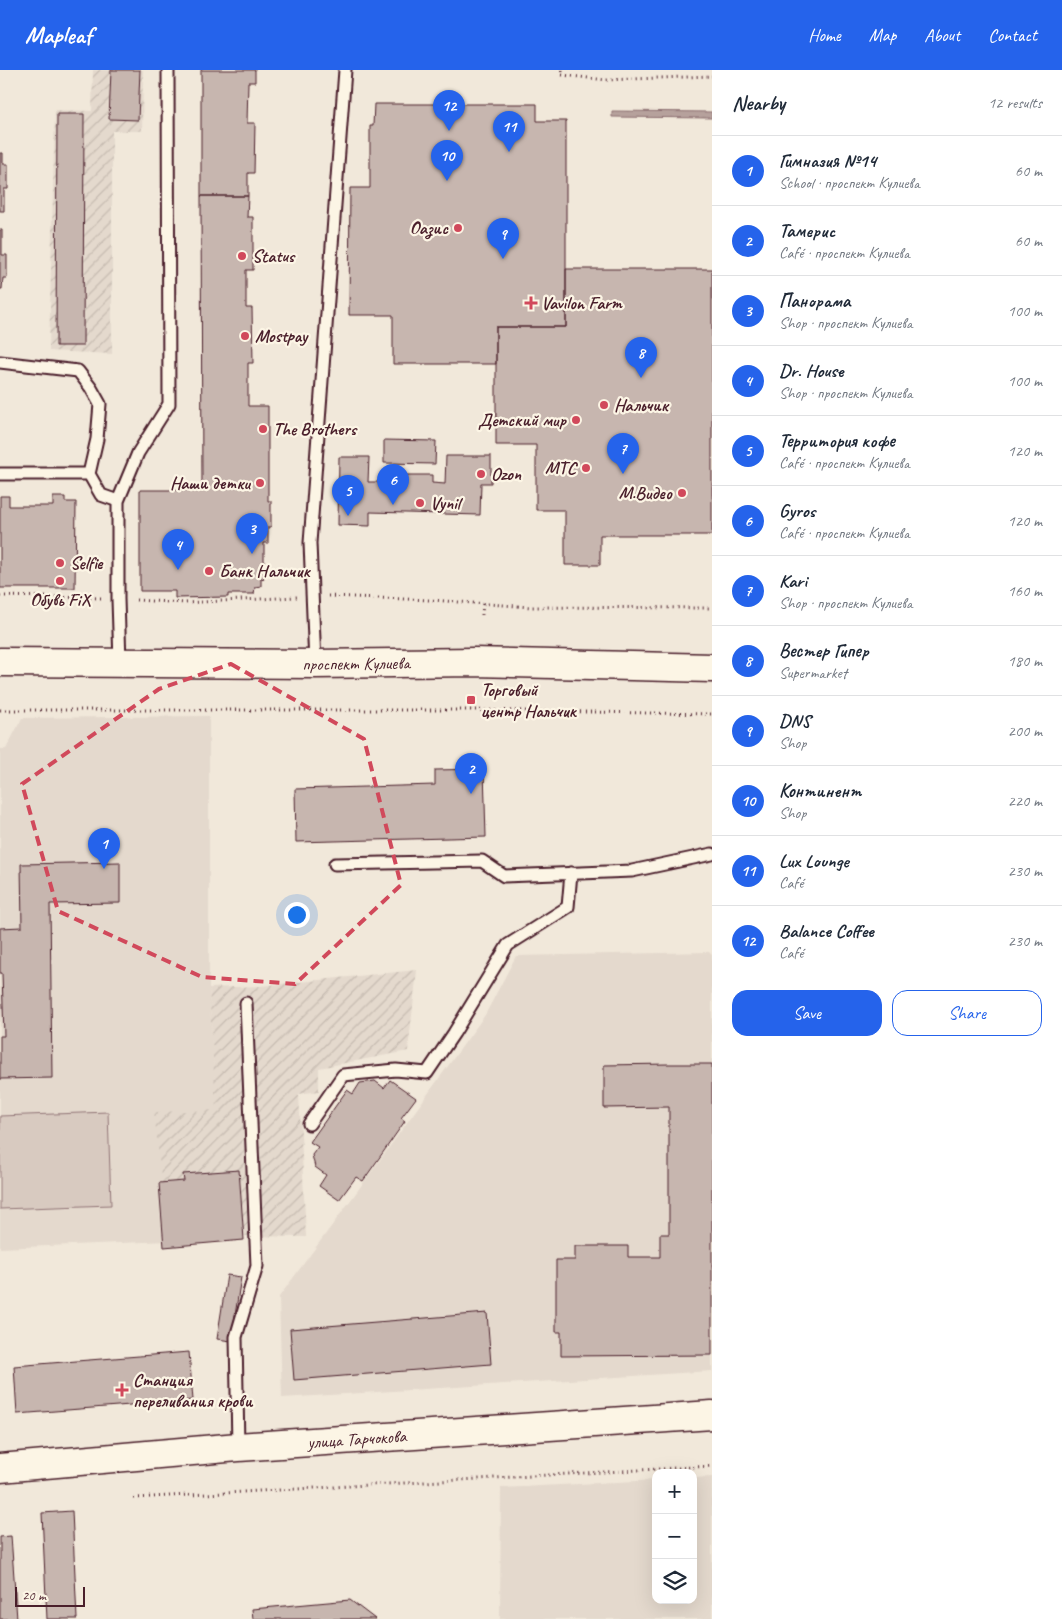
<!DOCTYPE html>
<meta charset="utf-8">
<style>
:root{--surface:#fff;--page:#f2f2f3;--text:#1f2937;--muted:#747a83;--line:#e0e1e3;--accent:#2563eb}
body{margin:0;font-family:Caveat,sans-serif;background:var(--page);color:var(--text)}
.controls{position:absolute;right:15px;bottom:15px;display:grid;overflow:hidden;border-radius:10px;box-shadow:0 5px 20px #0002}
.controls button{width:45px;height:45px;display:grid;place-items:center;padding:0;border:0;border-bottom:1px solid var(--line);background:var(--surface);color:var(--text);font:25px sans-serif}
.scale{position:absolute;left:15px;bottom:12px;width:70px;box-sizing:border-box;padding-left:5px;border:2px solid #4a1f2b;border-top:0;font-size:14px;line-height:18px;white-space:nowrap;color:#4a1f2b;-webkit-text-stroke:4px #fcf5e5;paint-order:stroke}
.you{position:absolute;left:296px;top:844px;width:18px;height:18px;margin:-12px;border:4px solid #fff;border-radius:50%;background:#1a73e8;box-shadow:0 0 0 8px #1a73e833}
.badge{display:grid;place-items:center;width:32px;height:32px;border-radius:50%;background:var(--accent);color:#fff;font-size:16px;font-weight:700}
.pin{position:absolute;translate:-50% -41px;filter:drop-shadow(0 1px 2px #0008)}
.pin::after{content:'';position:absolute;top:26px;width:18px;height:15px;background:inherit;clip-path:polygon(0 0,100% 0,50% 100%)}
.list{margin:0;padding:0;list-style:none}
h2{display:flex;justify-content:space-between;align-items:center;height:65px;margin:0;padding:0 20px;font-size:21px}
h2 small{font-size:16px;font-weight:400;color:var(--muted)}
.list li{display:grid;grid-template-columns:32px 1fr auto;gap:15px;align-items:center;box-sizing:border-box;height:70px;padding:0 20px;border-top:1px solid var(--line)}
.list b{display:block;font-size:19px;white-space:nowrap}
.list p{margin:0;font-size:16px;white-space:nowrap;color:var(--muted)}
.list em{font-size:16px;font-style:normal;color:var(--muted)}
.actions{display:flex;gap:10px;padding:15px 20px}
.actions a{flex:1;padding:11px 0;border:1px solid var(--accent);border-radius:15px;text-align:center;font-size:18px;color:var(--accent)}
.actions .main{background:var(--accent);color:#fff}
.icon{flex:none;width:28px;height:28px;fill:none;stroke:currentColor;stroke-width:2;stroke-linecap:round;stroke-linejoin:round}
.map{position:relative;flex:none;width:712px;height:1549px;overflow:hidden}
header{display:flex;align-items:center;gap:30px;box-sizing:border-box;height:70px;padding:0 25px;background:var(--accent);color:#fff}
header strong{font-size:24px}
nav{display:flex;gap:28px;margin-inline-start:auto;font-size:18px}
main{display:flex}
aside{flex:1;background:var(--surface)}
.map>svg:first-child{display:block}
.built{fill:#e4d9cd}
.industrial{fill:url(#industrial-furrows)}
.green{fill:#d8cac0;stroke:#917476}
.water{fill:url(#water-ripples);stroke:#8b6d6f}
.building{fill:#c7b6af;stroke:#4a1f2b}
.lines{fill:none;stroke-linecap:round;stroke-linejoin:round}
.lane-casing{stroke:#4a1f2b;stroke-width:15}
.secondary-casing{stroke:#4a1f2b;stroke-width:31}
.path{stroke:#4a1f2b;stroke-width:3;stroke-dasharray:1 4;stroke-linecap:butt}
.lane{stroke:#fcf5e5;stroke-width:11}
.secondary{stroke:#fcf5e5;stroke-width:28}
.marked{fill:none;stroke:#d1495b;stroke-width:4;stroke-dasharray:10 6;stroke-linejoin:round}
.poi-dot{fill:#d1495b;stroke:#fcf5e5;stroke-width:2}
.labels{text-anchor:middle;stroke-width:4.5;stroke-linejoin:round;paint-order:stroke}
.poi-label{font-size:18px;font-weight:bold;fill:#4a1f2b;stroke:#fcf5e5;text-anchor:start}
.street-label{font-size:18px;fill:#4a1f2b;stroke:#fcf5e5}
</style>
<header>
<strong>Mapleaf</strong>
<nav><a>Home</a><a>Map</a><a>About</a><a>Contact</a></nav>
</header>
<main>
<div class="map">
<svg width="712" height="1549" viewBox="0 0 712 1549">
<defs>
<pattern id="industrial-furrows" width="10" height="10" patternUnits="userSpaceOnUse" patternTransform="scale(1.25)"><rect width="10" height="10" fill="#e4d9cd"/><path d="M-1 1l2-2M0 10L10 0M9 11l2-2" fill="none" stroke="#c5bab0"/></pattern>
<pattern id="water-ripples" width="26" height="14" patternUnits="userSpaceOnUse" patternTransform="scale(1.25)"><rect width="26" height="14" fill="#b6a19c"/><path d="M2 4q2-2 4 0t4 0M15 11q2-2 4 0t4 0" fill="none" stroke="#96837f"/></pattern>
</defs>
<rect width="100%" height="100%" fill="#f1e8da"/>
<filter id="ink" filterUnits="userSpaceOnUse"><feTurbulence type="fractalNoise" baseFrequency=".02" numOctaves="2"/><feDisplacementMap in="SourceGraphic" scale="10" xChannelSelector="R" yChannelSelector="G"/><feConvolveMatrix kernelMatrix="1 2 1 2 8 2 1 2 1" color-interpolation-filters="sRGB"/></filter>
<g filter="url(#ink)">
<path class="built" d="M209,646v272l8,122 -49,131 -168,7v-499h6l16,-31z
M709,882l3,3v416l-430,27 -3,-101 74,-100 132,-182 31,-59z
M712,1407v142h-212l1,-131 155,-8v120h37v-122z"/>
<path class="industrial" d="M93,0h50l-1,61h-30v223l-63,-3 6,-241 37,1z
M417,900l-9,81 -89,17v23l-20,3 7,143 -60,-1 -78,5 -14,-129 62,-2 -7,-122 51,-2z"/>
<path class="green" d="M108,1042l3,93 -111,4v-93z"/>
<path class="water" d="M612,41l100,1v6l-100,-1z"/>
<path class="building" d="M111,0h29l-2,50 -29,-1z
M201,0h54v12h-7l-1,41h8l-1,50h-6v23h-47z
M374,34h163v17h29v206h-70v37h-103v-49h-44l1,-127h20v-62h3z
M57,44h27l-1,232h-27z
M0,83h3v11h5v25h-4v22h-4z
M201,126h47l-1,21h6v53h-7v38h6l1,55h-5v43h20v95h3v26h-3v16h-4v36l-3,-1v8l-6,1 -1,7h-26v3l-53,1v-7h-35v-101h62z
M0,160h2v25h5v23h-4l-1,11h-2z
M566,199h146v266h-112v30h-35v-55h-29v-65h-40v-118h70z
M384,370l52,1 -1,23 -51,-1z
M446,386h45v27h-10l-1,32 -110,-3v14l-32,-1 1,-68h30l-1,25h38l1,-7h25v8l13,1z
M0,426h9v10h44v-9h12v5h11l-1,86h-75z
M484,699l2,68 -190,5 -1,-53 140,-4v-15z
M120,792v41l-70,1 2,174 -52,1v-43h4l-2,-63h-2v-45l22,-1 -1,-63z
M669,994h43v291l-151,1v-24h-5v-72h19v-14h53v11h32v-23h9v-127l-65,1v-43z
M390,1010l26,18 -15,20 4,3 -42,60 -7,-4 -17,23 -20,-14 7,-11 -11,-8 -3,-12 6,-8 -8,-5 37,-52 6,4 7,-11 15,-2 9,7z
M239,1100l5,70 -80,7 -5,-64 25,-2 -1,-7z
M227,1205l14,2 -10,64 -14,-2z
M487,1243l4,51 -197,16 -4,-51z
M189,1282l4,48 -176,14 -3,-48z
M72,1441l5,108h-30l-5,-106z
M11,1466l6,83h-17v-82z
M350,1530l25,19h-122l-1,-10z"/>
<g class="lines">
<g class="lane-casing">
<path id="lane" d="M0,292l78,9 13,17 9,16 -3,35 -8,35h-89
M89,404l12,21 17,6
M120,593l-2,-64v-98l20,-48 31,-49 -1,-334
M315,594l-5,-121 35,-473
M335,794l147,-3 22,15 128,-5 80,-17
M309,1054l34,-49 53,-5 31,3 27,-40 54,-88 60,-38 3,-34
M238,1377l-2,-110 21,-71 -11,-263"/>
</g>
<g class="secondary-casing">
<g id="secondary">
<path id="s1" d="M0,592l315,2 159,-2 238,6"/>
<path id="s2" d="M0,1398l238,-21 474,-32"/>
</g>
</g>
<path class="path" d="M562,0v5l44,5 106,-4
M0,526l102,2
M328,526l103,4 100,7 181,1
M136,530l48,3 113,-6
M482,545l1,-12
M471,630l1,10
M0,640h472l240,4
M134,1428l578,-32"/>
<use href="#lane" class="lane"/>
<use href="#secondary" class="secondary"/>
</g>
</g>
<path class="marked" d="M231,594l133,75 37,146 -106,99 -93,-7 -144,-66 -36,-127 137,-95z"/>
<g class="poi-dot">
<circle cx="458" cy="158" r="5"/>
<circle cx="242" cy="186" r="5"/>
<path d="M528.5 225.5h5v5h5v5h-5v5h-5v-5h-5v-5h5z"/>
<circle cx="245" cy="266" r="5"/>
<circle cx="604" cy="335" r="5"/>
<circle cx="576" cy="350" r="5"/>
<circle cx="263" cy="359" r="5"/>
<circle cx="586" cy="398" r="5"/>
<circle cx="481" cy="404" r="5"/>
<circle cx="260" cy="413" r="5"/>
<circle cx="682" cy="423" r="5"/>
<circle cx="420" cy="433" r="5"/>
<circle cx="60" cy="493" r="5"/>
<circle cx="209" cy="501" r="5"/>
<circle cx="60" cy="511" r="5"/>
<rect x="466" y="625" width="10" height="10" rx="2.5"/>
<path d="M119.5 1312.5h5v5h5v5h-5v5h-5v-5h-5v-5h5z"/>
</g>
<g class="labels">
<g class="poi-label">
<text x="448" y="164" text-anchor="end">Оазис</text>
<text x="252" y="192">Status</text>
<text x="541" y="239">Vavilon Farm</text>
<text x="255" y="272">Mostpay</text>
<text x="614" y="341">Нальчик</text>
<text x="566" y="356" text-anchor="end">Детский мир</text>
<text x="273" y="365">The Brothers</text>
<text x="576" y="404" text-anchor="end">МТС</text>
<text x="491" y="410">Ozon</text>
<text x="250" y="419" text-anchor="end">Наши детки</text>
<text x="672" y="429" text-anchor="end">М.Видео</text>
<text x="430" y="439">Vynil</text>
<text x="70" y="499">Selfie</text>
<text x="219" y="507">Банк Нальчик</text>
<text x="60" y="536" text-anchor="middle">Обувь FiX</text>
<text x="481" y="626">Торговый<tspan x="481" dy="21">центр Нальчик</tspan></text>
<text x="133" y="1316">Станция<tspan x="133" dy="21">переливания крови</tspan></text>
</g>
<g class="street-label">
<text dy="6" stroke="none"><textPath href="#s1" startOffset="356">проспект Кулиева</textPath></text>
<text dy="6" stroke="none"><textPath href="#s2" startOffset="358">улица Тарчокова</textPath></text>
</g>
</g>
</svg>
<div class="controls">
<button>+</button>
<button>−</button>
<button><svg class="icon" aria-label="layers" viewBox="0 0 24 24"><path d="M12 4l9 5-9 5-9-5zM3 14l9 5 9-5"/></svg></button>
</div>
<div class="scale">20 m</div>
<div class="you"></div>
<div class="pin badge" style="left:104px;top:799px">1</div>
<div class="pin badge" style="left:471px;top:724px">2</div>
<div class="pin badge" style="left:252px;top:484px">3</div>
<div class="pin badge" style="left:178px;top:500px">4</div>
<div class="pin badge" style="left:348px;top:446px">5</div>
<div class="pin badge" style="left:393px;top:435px">6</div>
<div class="pin badge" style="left:623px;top:404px">7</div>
<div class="pin badge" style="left:641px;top:308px">8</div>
<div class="pin badge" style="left:503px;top:189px">9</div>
<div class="pin badge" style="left:447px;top:111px">10</div>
<div class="pin badge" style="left:509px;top:82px">11</div>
<div class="pin badge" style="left:449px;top:61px">12</div>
</div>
<aside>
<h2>Nearby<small>12 results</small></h2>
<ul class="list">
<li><span class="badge">1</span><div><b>Гимназия №14</b><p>School · проспект Кулиева</p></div><em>60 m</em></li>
<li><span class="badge">2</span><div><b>Тамерис</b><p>Café · проспект Кулиева</p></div><em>60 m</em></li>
<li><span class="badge">3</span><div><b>Панорама</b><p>Shop · проспект Кулиева</p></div><em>100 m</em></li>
<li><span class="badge">4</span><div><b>Dr. House</b><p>Shop · проспект Кулиева</p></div><em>100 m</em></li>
<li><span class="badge">5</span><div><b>Территория кофе</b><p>Café · проспект Кулиева</p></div><em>120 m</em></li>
<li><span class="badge">6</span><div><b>Gyros</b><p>Café · проспект Кулиева</p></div><em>120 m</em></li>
<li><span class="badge">7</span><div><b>Kari</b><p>Shop · проспект Кулиева</p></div><em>160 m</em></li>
<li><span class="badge">8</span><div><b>Вестер Гипер</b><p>Supermarket</p></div><em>180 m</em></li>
<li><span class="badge">9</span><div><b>DNS</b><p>Shop</p></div><em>200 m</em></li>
<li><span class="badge">10</span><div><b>Континент</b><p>Shop</p></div><em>220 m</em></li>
<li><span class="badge">11</span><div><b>Lux Lounge</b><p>Café</p></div><em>230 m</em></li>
<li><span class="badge">12</span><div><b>Balance Coffee</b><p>Café</p></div><em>230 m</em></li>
</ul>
<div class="actions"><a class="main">Save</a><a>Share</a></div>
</aside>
</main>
